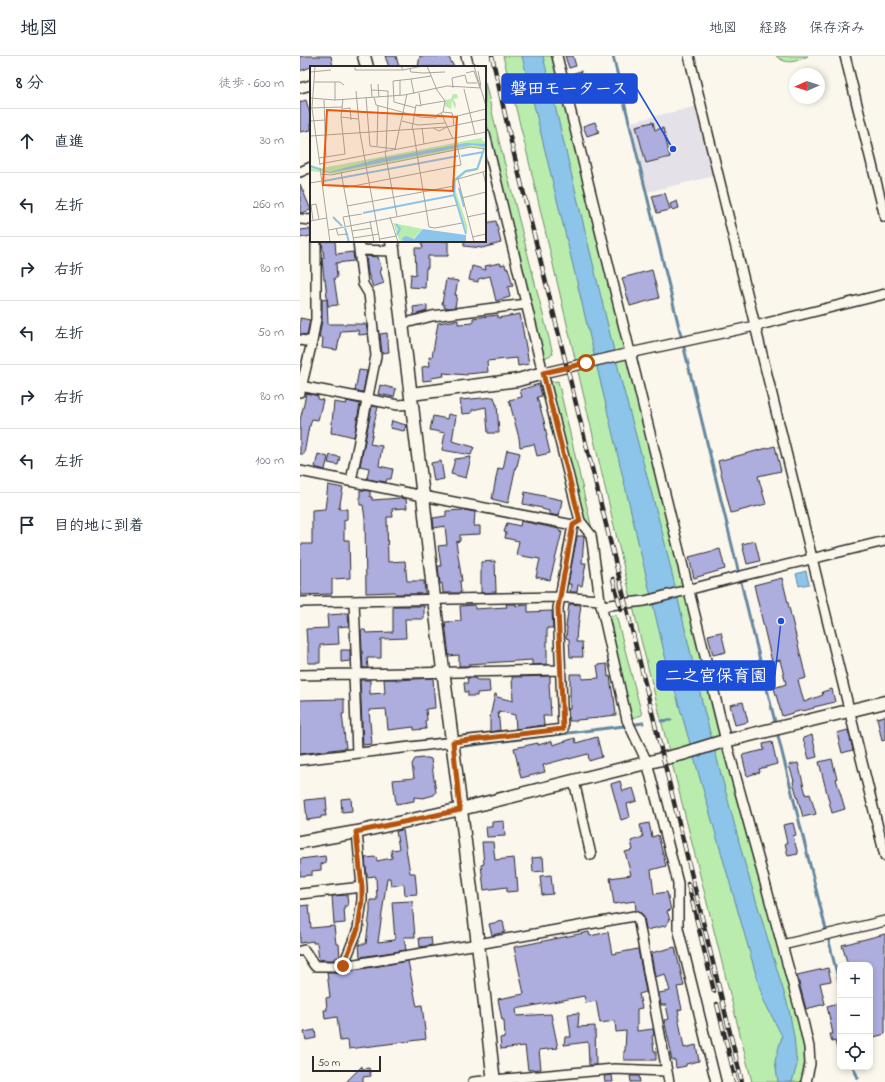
<!DOCTYPE html>
<html lang="ja">
<meta charset="utf-8">
<style>
:root{--surface:#fff;--page:#f6f6f7;--text:#1f2937;--muted:#747a83;--line:#e0e1e3}
body{margin:0;font-family:"Indie Flower","Klee One",sans-serif;background:var(--page);color:var(--text)}
.controls{position:absolute;right:12px;bottom:12px;display:grid;overflow:hidden;border-radius:8px;box-shadow:0 2px 6px #0003}
.controls button{width:36px;height:36px;display:grid;place-items:center;padding:0;border:0;border-bottom:1px solid var(--line);background:var(--surface);color:var(--text);font:20px sans-serif}
.compass{position:absolute;left:489px;top:12px;width:36px;height:36px;border-radius:50%;background:var(--surface);box-shadow:0 2px 6px #0003;rotate:267deg}
.scale{position:absolute;left:12px;bottom:10px;width:69px;box-sizing:border-box;padding-left:4px;border:2px solid #2b2b2b;border-top:0;font-size:11px;line-height:14px;white-space:nowrap;color:#2b2b2b;-webkit-text-stroke:3px #fbf7ec;paint-order:stroke}
.stop{position:absolute;width:12px;height:12px;margin:-9px;border:3px solid #b45309;border-radius:50%;background:#fff}
.stop.end{background:#b45309;border-color:#fff;box-shadow:0 1px 4px #0008}
.list{margin:0;padding:0;list-style:none}
h2{display:flex;justify-content:space-between;align-items:center;height:52px;margin:0;padding:0 16px;font-size:17px}
h2 small{font-size:13px;font-weight:400;color:var(--muted)}
.list li{display:grid;grid-template-columns:26px 1fr auto;gap:12px;align-items:center;box-sizing:border-box;height:64px;padding:0 16px;border-top:1px solid var(--line)}
.list b{display:block;font-size:15px;white-space:nowrap}
.list em{font-size:13px;font-style:normal;color:var(--muted)}
.icon{flex:none;width:22px;height:22px;fill:none;stroke:currentColor;stroke-width:2;stroke-linecap:round;stroke-linejoin:round}
.map{position:relative;flex:none;width:585px;height:1026px;overflow:hidden}
header{display:flex;align-items:center;gap:24px;box-sizing:border-box;height:56px;padding:0 20px;background:var(--surface);border-bottom:1px solid var(--line)}
header strong{font-size:19px}
nav{display:flex;gap:22px;margin-inline-start:auto;font-size:14px}
main{display:flex}
aside{flex:1;background:var(--surface)}
.map>svg:first-child{display:block}
.built{fill:#e4e1e8}
.green{fill:#b9ecad;stroke:#728c6c}
.water{fill:#8cc4ea;stroke:#65879e}
.lines{fill:none;stroke-linecap:round;stroke-linejoin:round}
.stream{stroke:#65879e;stroke-width:3}
.building{fill:#adadde;stroke:#2b2b2b}
.minor-casing{stroke:#2b2b2b;stroke-width:12}
.tertiary-casing{stroke:#2b2b2b;stroke-width:15}
.minor{stroke:#fbf7ec;stroke-width:9}
.tertiary{stroke:#fbf7ec;stroke-width:12}
.rail-casing{stroke:#2b2b2b;stroke-width:4.5}
.rail{stroke:#fbf7ec;stroke-width:3;stroke-dasharray:9;stroke-linecap:butt}
.route{stroke:#b45309;stroke-width:5}
.inset-river{fill:none;stroke:#8cc4ea;stroke-width:2}
.inset-road{fill:none;stroke:#a8a59f;stroke-width:1}
.view{fill:#e8590c;fill-opacity:0.15;stroke:#e8590c;stroke-width:2}
.inset-edge{fill:none;stroke:#2b2b2b;stroke-width:2}
.leader{fill:none;stroke:#1d4ed8;stroke-width:1.5}
.callout-dot{fill:#1d4ed8;stroke:#fbf7ec;stroke-width:1.5}
.callout{fill:#1d4ed8;stroke:#1d4ed8;stroke-width:1.5}
.callout-label{font-size:17px;text-anchor:middle;font-weight:bold;fill:#fff}
</style>
<header>
<strong>地図</strong>
<nav><a>地図</a><a>経路</a><a>保存済み</a></nav>
</header>
<main>
<aside>
<h2>8 分<small>徒歩 · 600 m</small></h2>
<ul class="list">
<li><svg class="icon" aria-label="ahead" viewBox="0 0 24 24"><path d="M12 20V5M6 11l6-6 6 6"/></svg><div><b>直進</b></div><em>30 m</em></li>
<li><svg class="icon" aria-label="left" viewBox="0 0 24 24"><path d="M17 20v-9H6M10 6l-5 5 5 5"/></svg><div><b>左折</b></div><em>260 m</em></li>
<li><svg class="icon" aria-label="right" viewBox="0 0 24 24"><path d="M7 20v-9h11M14 6l5 5-5 5"/></svg><div><b>右折</b></div><em>80 m</em></li>
<li><svg class="icon" aria-label="left" viewBox="0 0 24 24"><path d="M17 20v-9H6M10 6l-5 5 5 5"/></svg><div><b>左折</b></div><em>50 m</em></li>
<li><svg class="icon" aria-label="right" viewBox="0 0 24 24"><path d="M7 20v-9h11M14 6l5 5-5 5"/></svg><div><b>右折</b></div><em>80 m</em></li>
<li><svg class="icon" aria-label="left" viewBox="0 0 24 24"><path d="M17 20v-9H6M10 6l-5 5 5 5"/></svg><div><b>左折</b></div><em>100 m</em></li>
<li><svg class="icon" aria-label="arrive" viewBox="0 0 24 24"><path d="M6 21V4h12l-3 4 3 4H6"/></svg><div><b>目的地に到着</b></div></li>
</ul>
</aside>
<div class="map">
<svg width="585" height="1026" viewBox="0 0 585 1026">
<rect width="100%" height="100%" fill="#fbf7ec"/>
<filter id="ink" filterUnits="userSpaceOnUse"><feTurbulence type="fractalNoise" baseFrequency=".025" numOctaves="2"/><feDisplacementMap in="SourceGraphic" scale="8" xChannelSelector="R" yChannelSelector="G"/><feConvolveMatrix kernelMatrix="1 2 1 2 8 2 1 2 1" color-interpolation-filters="sRGB"/></filter>
<g filter="url(#ink)">
<path class="built" d="M398,50l17,70 -68,16 -16,-70z"/>
<path class="green" d="M203,0h54l126,510 116,439 6,55v22h-53l-115,-458 -110,-471z
M476,0h32c-12,5 -20,10 -32,0z
M185,26l14,59 54,213 -11,5 -57,-243z
M258,325l34,148 -12,-8 -32,-139z
M316,559l26,100 -10,3 -25,-102z"/>
<path class="water" d="M222,0h21l79,328 41,151 41,175 41,154 44,145 5,28 3,28 -5,17h-14l-3,-21 7,-25 -19,-37 -98,-343 -89,-378z
M506,515l3,13 -10,2 -3,-12z"/>
<g class="lines">
<path class="stream" d="M313,0l163,670
M361,665l10,-1
M336,668l7,-1
M477,676l63,254
M165,690l159,-20
M553,1011l5,11"/>
</g>
<path class="building" d="M0,0h31l2,11h-22l-11,4z
M85,0h11l3,11h-10z
M120,0h28l6,11h-36z
M265,0h8l3,10 -7,2z
M281,15l5,17 -7,2 -5,-17z
M6,44l5,18v12l-11,2v-30z
M295,66l4,10 -12,4 -4,-10z
M353,66l2,8 8,-2 7,29 -24,6 -10,-37z
M0,128l11,26 -10,3h-1z
M365,137l5,17 -13,3 -5,-17z
M377,145l2,7 -7,2 -2,-6z
M196,165l5,22 -19,5 -18,-2v-5h21v-18z
M10,173l1,7 -11,2v-8z
M22,185h13l1,13 17,-2 1,9 -18,2 1,15h-3l4,27 -10,1 -3,-27h-1l-2,-20 2,-1z
M121,185h27v15h-20v12h-2l-1,20 -15,-1 1,-13 5,1 -1,-27h8z
M66,200l12,1 4,13 -2,1 4,12 -11,4 -5,-14z
M200,207l1,2 4,-1 1,5 2,-1 5,18 -5,1 2,10 -14,4 -6,-25 -12,3v3l-9,-2 3,-14 14,4 -1,-4z
M352,214l7,28 -29,8 -8,-28z
M146,223l12,2 -3,14h2l-2,12 -5,1 -6,-1v-3h-2z
M27,243l1,25h37v1h1l2,9 -9,1 -1,-5 -17,1 -4,19 -15,-2 1,-10h-4l3,-18v-20z
M127,249v6l-13,4 -1,-8z
M220,258l9,50 -11,2 -1,-8 -30,3 1,11 -21,2v1l-24,-2 1,3 -13,2 1,2 -9,1 -1,-14 8,-1 -1,-9h3l6,-34 20,-3v4l15,-1v-5l25,-3v3z
M0,262l10,2 -3,15 -7,-1z
M87,277l2,19 -7,1 -2,-19z
M59,314l8,1 -4,21 -8,-1z
M239,328l3,12 -5,1 7,24 3,15h-1l4,17 -13,3 -3,-12 -14,3 -1,-9 -10,-38 13,-3 -2,-7z
M80,329l16,4 -2,8 -16,-3z
M6,337l12,3v3l5,1 -5,20 -6,-1 -2,7h-1l-5,28h-4v-34l4,-16z
M194,341l2,7h1l2,29h-11l-2,-26 -14,3v3l-10,1 -2,-14z
M47,345l13,3 -6,33 -16,-4v1l-7,-1 3,-31 12,2z
M72,350l6,1 -6,24h1l-3,13 12,2 -3,20 14,3 -2,10h-4l-1,3 -19,-3 2,-11 -9,-2z
M148,358l8,2 -4,25 22,6 -3,8 -29,-5 3,-17 -15,-3 3,-14 14,3z
M92,365l14,4 -2,6 -14,-3z
M475,390l6,25 -23,5 8,28 -35,9 -13,-52z
M207,394l13,3 -3,13h-1l-8,37 -16,-4 6,-31 5,1z
M18,398l10,3 -3,13 -10,-3z
M30,399l10,2 -2,8 -10,-2z
M171,401l-5,21 -15,-4 4,-15z
M141,405l3,18 -10,2 -3,-18z
M28,429l15,3 -4,21h8v10l-3,1v20h5l1,38 -18,1v15l-32,1v-51h12v-34l13,-1z
M60,434l10,1v6h2v3l29,-2 5,1 1,9 -15,1 1,8h-6l1,45 17,-1 2,20h17l1,13h-29l-1,-2 -29,1 -1,-74 -2,-14h-3z
M225,436l37,8 -3,16 -10,-2v-3l-7,-2v-1l-19,-4z
M164,454l11,2 -1,14h6v8l-20,1v6l-4,1 6,39h-2l1,12h-18l-1,-10 -2,1 -2,-18h3l-3,-20 9,-1 -2,-19 -11,2 -1,-10 13,-2v-5z
M221,465l38,8v2l3,1 -12,48 -14,-3 4,-18 -24,-4 3,-14 -14,-3 1,-5 -2,-1 3,-9 13,3z
M277,480h7l-2,27h4l-4,23 -4,-1 -1,7h-7l1,-8h-3z
M455,485l5,20 -13,3 -5,-20z
M420,493l5,20 -31,9 -5,-21z
M195,505l1,31 -15,1v-31z
M482,522l24,100 -8,2 6,22 19,-7 -1,-3 10,-3 3,13 -21,5v1l-11,3v-1l-21,6 -8,-28 12,-4 -6,-24 -8,2 -18,-77z
M206,548h10v2l12,-1v7l24,-1 1,17h-6v36l-15,1v-5l-63,4v2h-10v-11l-10,1 -4,-34 16,-1 -1,-15 15,-1v4l32,-2z
M269,548l12,1 -3,22h-1l-1,15h6l1,15h-13l-1,-18 -3,-1 1,-11h-1z
M96,550h28v13h-19l1,19 -25,1v19h-14l1,10h-5l-2,-38h4l1,3 27,-1v-25h3z
M42,557h6l1,13 -11,1 1,17 -19,1v18h-12v-19h-1l-1,-15 22,-1 -1,-13 15,-1z
M421,576l5,20 -13,3 -5,-20z
M41,594h9v11l-9,1z
M307,608l1,13 2,-1 3,21h1l2,18 -17,2v1l-22,2v1h-8l-1,-12h2v-35h12v5l17,-1 -2,-13z
M250,620v7h-1l2,33h-8l1,9 -28,4 -1,-14 -17,-4 2,19 -10,2v-15l5,-23h1l1,3 16,4 -1,-24z
M133,622l2,30 -9,1 1,11 -2,1 1,8 -12,1v-3l-26,3 -2,-21 -17,1 3,34 -9,1 -3,-65h10v14l15,-1 -1,-14h12v1z
M167,622h8v1h1l1,1h12l1,12 -13,1v3h-9v-4h-3l-1,-9h4z
M44,643v15h-2l4,34 -46,6v-54z
M443,646l5,20 -13,3 -5,-20z
M585,660v24l-3,1 -5,-23z
M548,674l5,20 -11,3 -5,-20z
M512,679l5,22 -8,2 -6,-21z
M297,681l5,20 -13,4 -1,-7 -19,5v-1l-26,7 2,7 -24,6 -7,-30 24,-5v2l14,-4 1,4 22,-7 1,5z
M472,686l5,22 -18,5 1,3 -13,4 -5,-21 22,-5 -1,-6z
M123,702h5l3,1 5,33 -2,3 -11,3 -9,-1v4l-18,3 -3,-24 21,-2 -2,-14 3,-5z
M532,703l5,20h-1l9,30 -13,4 -13,-51z
M498,707l8,32 4,-1 6,20 -13,3 -10,-35 1,-1 -5,-16z
M320,725l3,10 10,-3 4,13 -10,3 3,13 -9,3 -10,-36z
M26,742l1,12h-2l1,6h-5v2l-14,2 -2,-20z
M51,742l1,13 -10,1 -1,-13z
M204,765l1,15 -18,1 -1,-10h6v-5z
M349,767l3,14 6,-2 8,31 -15,4 3,24 13,-2 4,18 -4,1 3,9 -5,6 -19,4 -2,-13 -3,-4 -5,-3 -1,-9 -21,3 -4,-26 21,-3 -6,-23 8,-2 -2,-9 12,-4 -3,-12z
M493,767l3,12 -3,1 5,18 -10,2 -3,-13h2l-4,-18z
M103,774l7,43h5l2,21 -12,1 -1,-11 -13,2 -1,-8h-3l-9,64 17,-2 -3,-38 20,-1 3,36h-11l2,13 -46,7 -1,-13h7l4,-33v-11h7l-1,-23 -1,-1 -8,1 -2,-19 11,-1 1,4 15,-3 -1,-8 8,-1 -3,-18z
M182,786h11l2,18 19,-2 2,20 1,-1 1,14 -11,1v-5l-23,3 -3,-25 3,-1z
M25,800l1,7 -5,1v6l-9,1v4l-12,1v-17z
M243,801l1,14 -11,1 -1,-14z
M251,819l2,19 -11,1 -2,-19z
M47,839l1,11h-4l1,17 -11,1 -2,-28z
M9,849l2,23 23,-2 2,18h3l1,13 -5,1v2h-10v-1l-6,1 -2,-17h-4v-2l-13,2v-37z
M203,865l2,11 -13,3 -3,-11z
M289,876l1,4 18,-4 4,22 26,-5 8,43 -7,2 3,14 -5,1v22l16,-2 1,6 -2,1 2,15h2v9h-32v-9h1l1,-20 -10,1 -1,-11 -15,2 -4,-22 -10,2 -2,-7 -68,13 1,7 34,-2 7,34 -19,2 2,19 -13,1 -3,-24 -24,3 -1,-11 5,-1 -1,-17h-2l-4,-21 26,-5 -10,-47z
M585,878v100l-15,4v-73h-22l-6,-20z
M131,881l1,8 -12,2 -1,-9z
M375,891l9,39 -7,1 5,22 -4,1 1,4 -1,1 6,33 12,-3 3,16 -13,3v2l-10,2 -1,-8h-3l-2,-8 1,-1 -7,-31 5,-1 -3,-14h-5l-2,-12 11,-2 -5,-17 -10,3 -4,-24z
M108,905l8,41 1,4 5,-1 4,34 -77,10 -1,-9 -8,1 -3,-24 -12,2 -1,-9h3l-1,-12 4,-1 -3,-25h10v1z
M528,912l3,13 -11,2 5,21 -19,5 -9,-34z
M538,947l2,8v38h-3l-2,-8 -3,1 -2,-8h3l-6,-28z
M279,957l-1,14 17,-1 1,39h-7l-1,-23 -24,3 1,-8h6l-3,-23z
M15,974l1,8 -10,2 -2,-8z
M62,1010v3l7,-1 2,8 -8,1v5h-17z
M312,1019l1,7h-8l-1,-6z
M330,1020h9l1,6h-9z"/>
<g class="lines">
<g class="minor-casing">
<path id="minor" d="M166,0l3,11
M257,0l169,685 77,280 6,26 1,17 -4,18
M389,0l196,800
M545,0l40,161
M0,32l11,-3
M185,78l58,239 37,148 11,14 9,65 27,120 20,42 31,121v45l38,154
M0,116l11,-5
M0,163l11,1
M59,194l34,1
M102,268l30,-8 94,-12
M0,284l12,2
M243,317l87,-20 125,-27 130,-32
M0,330l98,19 13,-1
M0,336l12,-50 4,-23v-78
M0,415l123,25 150,29
M51,425l25,-125 -7,-62 -6,-10 -5,-43
M54,545l3,73
M0,546l260,-5 40,3
M301,550l44,-5 92,-24 148,-36
M54,618l3,79
M0,619l261,-5
M0,704l263,-31 -5,-121 15,-83 7,-4
M274,725l17,74
M0,838l62,-7
M482,889l103,-24
M0,895l4,-1 11,16h28l135,-22 156,-28 4,2 31,164
M43,910l15,-37 4,-29v-13l-5,-55
M173,1026l141,-13 52,2"/>
</g>
<g class="tertiary-casing">
<path id="tertiary" d="M64,0l3,11
M92,185l31,255 11,103 44,345 16,138
M111,338l107,-14 25,-7
M0,786l57,-10 104,-23 221,-55 39,-12 164,-40"/>
</g>
<use href="#minor" class="minor"/>
<use href="#tertiary" class="tertiary"/>
<g class="rail-casing">
<path id="rail" d="M192,0l20,90 112,451 118,485
M313,523l8,31
M388,828l26,107
M417,948l19,78"/>
</g>
<use href="#rail" class="rail"/>
</g>
</g>
<g class="lines" filter="url(#ink)">
<path class="route" d="M43,910l15,-37 4,-29v-13l-6,-55 104,-22 -7,-68 110,-13 -5,-121 15,-83 7,-4 -37,-148 43,-10"/>
</g>
<g transform="translate(10 10)">
<rect width="176" height="176" fill="#fbf7ec"/>
<path d="M143,28h4l1,4 -5,1 3,5 -1,5 -3,-8 -1,8 -6,-3v-6l6,-1zM176,71l-5,2 5,4v6l-15,-2 -138,27 -23,-3v-6l12,3zM175,86l-7,18 -13,3 -9,8v11l11,33v9l-13,-40 -2,-14 13,-10 12,-2zM83,157l30,6 -10,10 -4,-2 -9,5z" fill="#b9ecad"/>
<path d="M156,77l20,1v3l-14,-2 -143,28 -19,-6v-2l19,7 49,-13zM113,163l43,6v7h-63l-1,-4 4,-2 8,3z" fill="#8cc4ea"/>
<path class="inset-river" d="M151,90l23,-4M14,115l134,-25M149,122l5,19M53,147l92,-18M23,151l9,9M86,158l4,5 -3,6M35,162l4,14M156,168l-12,-40v-13l12,-10 11,-2 7,-20"/>
<path class="inset-road" d="M5,0l-3,42 8,57M45,0v4h48M91,0l2,4 19,-4M117,0l10,24M164,0l12,40M100,3l1,3 12,1 22,-1M168,5l3,15M0,6l21,-2M156,7l8,-2 6,17M101,13l20,-3M90,14v15M4,16h26l4,3M25,16v18M61,18l1,13M68,18l1,13M143,22l-1,-10 13,-3 2,8h10M154,23l11,45M62,24l16,1v5M127,24l8,11 -2,11M46,25l4,42 20,109M104,28l-3,-15 -18,2 1,21 22,6M56,31l4,49 26,3M64,31l2,8 44,12 16,1 1,-3 6,-3 9,1 1,4M0,32l25,2 69,-5 43,-9 34,2M14,34l2,57M111,39l24,-4M0,42l33,-1M33,43l7,-1 1,12M131,47l12,26M31,51l17,2M0,55l15,-1M92,55l16,4 27,-2M144,60l-1,-9 33,-8M112,62l2,16M123,62l6,3 8,-4M102,63l4,-24 5,1 -2,-13M103,63l16,98 6,1 27,-5M0,70l137,-9 39,-8M67,80l1,-40M85,83l12,-55M75,86l12,64M76,86l2,-56M9,92l26,-4 -4,-37 2,-18M10,98l166,-32M10,102l10,74M31,106l13,70M173,106l3,13M11,108l10,1 139,-28 16,2M0,117l12,-2M33,122l118,-23 -5,-27M152,132l24,-6M37,140l107,-20M80,151l8,25M157,151l19,-4M3,154l-2,-15 5,-1 3,15M0,155l17,-3M60,155l4,21M35,160l-2,-9 19,-3M26,162l2,7 10,-1M19,164l128,-25M42,165l20,-3M162,171l14,-3M43,172l26,-4M70,173l16,-3M164,176l-16,-63 28,-8"/>
<path class="view" d="M17,44l130,7 -4,74 -130,-6z"/>
<rect width="176" height="176" class="inset-edge"/>
</g>
<path class="leader" d="M373 93L337 33M481 565L475 619"/>
<g class="callout-dot">
<circle cx="373" cy="93" r="4"/>
<circle cx="481" cy="565" r="4"/>
</g>
<g class="callout">
<rect x="202" y="18" width="135" height="29" rx="4"/>
<rect x="357" y="605" width="118" height="29" rx="4"/>
</g>
<g class="callout-label">
<text x="269" y="38">磐田モータース</text>
<text x="416" y="625">二之宮保育園</text>
</g>
</svg>
<div class="controls">
<button>+</button>
<button>−</button>
<button><svg class="icon" aria-label="locate" viewBox="0 0 24 24"><circle cx="12" cy="12" r="6"/><path d="M12 2v4M12 18v4M2 12h4M18 12h4"/></svg></button>
</div>
<svg class="compass" viewBox="-18 -18 36 36"><path d="M0-13l5 13h-10z" fill="#e53935"/><path d="M0 13l5-13h-10z" fill="#747a83"/></svg>
<div class="scale">50 m</div>
<div class="stop" style="left:286px;top:307px"></div>
<div class="stop end" style="left:43px;top:910px"></div>
</div>
</main>
